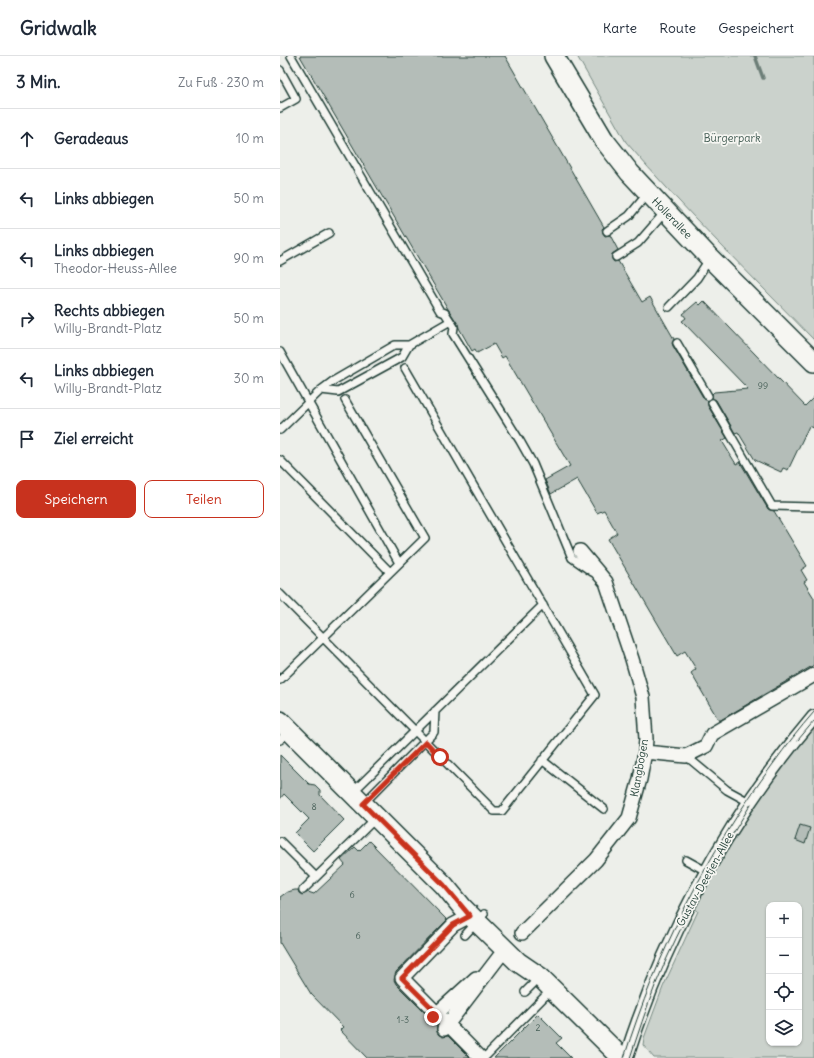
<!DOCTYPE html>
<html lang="de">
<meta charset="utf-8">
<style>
:root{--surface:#fff;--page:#f6f6f7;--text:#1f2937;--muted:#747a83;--line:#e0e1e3;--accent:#c8321e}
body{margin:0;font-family:Delius,sans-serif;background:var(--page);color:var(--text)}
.controls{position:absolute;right:12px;bottom:12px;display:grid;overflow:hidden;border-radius:8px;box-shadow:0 1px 3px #0004}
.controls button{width:36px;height:36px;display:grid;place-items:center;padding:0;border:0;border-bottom:1px solid var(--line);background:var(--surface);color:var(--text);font:20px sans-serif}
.stop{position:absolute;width:12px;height:12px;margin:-9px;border:3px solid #c8321e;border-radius:50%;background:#fff}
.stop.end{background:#c8321e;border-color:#fff;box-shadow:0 1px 4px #0008}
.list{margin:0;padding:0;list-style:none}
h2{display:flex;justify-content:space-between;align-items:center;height:52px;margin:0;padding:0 16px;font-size:17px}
h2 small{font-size:13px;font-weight:400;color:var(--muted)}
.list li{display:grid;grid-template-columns:26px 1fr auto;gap:12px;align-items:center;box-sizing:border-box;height:60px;padding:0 16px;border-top:1px solid var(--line)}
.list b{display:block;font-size:15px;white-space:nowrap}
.list p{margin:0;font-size:13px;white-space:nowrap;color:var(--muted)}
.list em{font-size:13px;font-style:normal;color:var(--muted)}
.actions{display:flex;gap:8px;padding:12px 16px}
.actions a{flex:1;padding:9px 0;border:1px solid var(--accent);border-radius:8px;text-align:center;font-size:14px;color:var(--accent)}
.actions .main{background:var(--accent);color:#fff}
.icon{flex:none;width:22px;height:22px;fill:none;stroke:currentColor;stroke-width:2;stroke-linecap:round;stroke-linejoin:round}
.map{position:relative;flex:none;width:534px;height:1002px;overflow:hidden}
header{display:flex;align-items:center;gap:24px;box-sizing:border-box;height:56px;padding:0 20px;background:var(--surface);border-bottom:1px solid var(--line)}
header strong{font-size:19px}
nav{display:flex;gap:22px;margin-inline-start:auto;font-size:14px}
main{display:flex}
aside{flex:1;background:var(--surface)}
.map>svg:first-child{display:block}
.green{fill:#cbd2cc;stroke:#758880;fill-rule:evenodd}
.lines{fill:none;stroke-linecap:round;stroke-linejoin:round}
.stream{stroke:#6c7e77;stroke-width:3.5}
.building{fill:#b4bdb8;stroke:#1f3d34}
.lane-casing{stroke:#1f3d34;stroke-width:10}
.street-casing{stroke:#1f3d34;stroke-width:16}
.secondary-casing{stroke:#1f3d34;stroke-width:22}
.lane{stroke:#f6f6f2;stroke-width:7}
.street{stroke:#f6f6f2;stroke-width:13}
.secondary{stroke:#f6f6f2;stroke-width:19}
.tram{stroke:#1f3d34;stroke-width:1}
.route{stroke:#c8321e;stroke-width:5}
.labels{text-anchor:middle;stroke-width:3.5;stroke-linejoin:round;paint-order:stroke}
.number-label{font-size:9px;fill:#445d55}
.park-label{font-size:11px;fill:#415b52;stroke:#f6f6f2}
.street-label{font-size:11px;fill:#1f3d34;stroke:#f6f6f2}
</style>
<header>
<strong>Gridwalk</strong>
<nav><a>Karte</a><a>Route</a><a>Gespeichert</a></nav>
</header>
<main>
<aside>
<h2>3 Min.<small>Zu Fuß · 230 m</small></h2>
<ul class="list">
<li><svg class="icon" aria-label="ahead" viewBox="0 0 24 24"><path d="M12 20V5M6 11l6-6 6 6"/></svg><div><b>Geradeaus</b></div><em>10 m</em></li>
<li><svg class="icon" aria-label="left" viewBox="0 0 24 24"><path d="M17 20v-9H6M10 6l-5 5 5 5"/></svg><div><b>Links abbiegen</b></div><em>50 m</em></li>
<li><svg class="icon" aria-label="left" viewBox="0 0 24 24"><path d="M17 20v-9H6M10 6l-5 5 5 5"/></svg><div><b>Links abbiegen</b><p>Theodor-Heuss-Allee</p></div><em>90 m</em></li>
<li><svg class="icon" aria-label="right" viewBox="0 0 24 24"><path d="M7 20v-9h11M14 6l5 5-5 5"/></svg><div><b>Rechts abbiegen</b><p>Willy-Brandt-Platz</p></div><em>50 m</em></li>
<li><svg class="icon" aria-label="left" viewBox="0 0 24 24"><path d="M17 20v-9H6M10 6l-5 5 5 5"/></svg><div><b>Links abbiegen</b><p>Willy-Brandt-Platz</p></div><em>30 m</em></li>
<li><svg class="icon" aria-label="arrive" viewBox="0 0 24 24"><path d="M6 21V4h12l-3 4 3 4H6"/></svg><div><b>Ziel erreicht</b></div></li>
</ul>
<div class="actions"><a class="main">Speichern</a><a>Teilen</a></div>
</aside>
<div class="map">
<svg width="534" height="1002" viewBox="0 0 534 1002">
<rect width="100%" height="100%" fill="#edefea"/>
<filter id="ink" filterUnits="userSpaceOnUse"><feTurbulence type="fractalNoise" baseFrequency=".025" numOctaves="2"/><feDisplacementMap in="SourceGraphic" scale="8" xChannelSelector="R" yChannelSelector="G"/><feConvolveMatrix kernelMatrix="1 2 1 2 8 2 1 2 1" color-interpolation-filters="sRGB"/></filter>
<g filter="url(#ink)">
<path class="green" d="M297,0h237v284c-63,-65 -129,-129 -188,-198z
M534,671v331h-160l-11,-13 1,-7 19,-51 35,-76 -4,-3c11,-19 21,-40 33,-59 26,-42 56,-83 87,-122zM489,849h30v138h-30z"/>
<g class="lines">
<path class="stream" d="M475,0l8,22"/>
</g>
<path class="building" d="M20,0h205l99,171 -2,2 1,4 2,3 5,-1 8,15 -6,4v5l2,3 4,-1 24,41 8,-5 24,42 -2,4 1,3 31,53 4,2v5l19,32 -5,3 14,23 4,-2 28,47 2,1 4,1 33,55 -6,4 6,10 -3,2 10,16v67l-95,56 -28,-48 5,-4 -11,-18 -8,5 -69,-117 9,-6 -13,-23 -7,3 -20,-34 -26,15 -6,-14 25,-14 -65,-110 -3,2 -8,-14 -17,9 -2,-4 -3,2 -13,-23 -1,-4 -10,-15z
M424,245l101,105 9,-9v31l-5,-2 -21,44 -5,-2 -2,4 -26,-12 -17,-28 -3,1 -19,-33 -4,-2v-4l2,-2 34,-3 -66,-68 4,-3 -3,-4 14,-12 3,3z
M0,699l29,29 6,1 5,5v5l24,25 -31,31 -18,-18 14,-14 -25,-25 -4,5z
M520,769l10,3 -5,16 -10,-4z
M89,785l78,79 -51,52 -2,8 2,4 30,30 -1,4 2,5 4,2h6v7l2,3 4,2 5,-1 22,22h-103l-27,-28 3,-3 -32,-33 -31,-51v-46l7,-5 8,-2h3l1,3 3,2 6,-3 6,2 31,-29 -4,-5 14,-13 4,4z
M258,958l24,24 -6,5 15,15h-77z"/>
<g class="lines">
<g class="lane-casing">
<path id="lane" d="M11,0l149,255 5,2 9,14 -1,7 67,107 13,23 39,94 20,14
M0,14l16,29 -16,9
M327,175l22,-15 19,-23
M336,201l22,-14 27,-31
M0,205l49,-28
M389,251l28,-29 13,-20
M397,287l31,53
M0,296l119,211
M41,334l17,2 64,-35 7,-12
M432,347l60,103 42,1
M0,374l41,-40 12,-9 62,-36h14l38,-22
M0,404l110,112
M0,538l214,217h8l93,-116 -190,-327
M0,624l145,-142 -80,-138
M0,684l9,-9
M406,700l41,34 22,12
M262,704l62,49
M73,736l190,-187
M83,748l71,-72 1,-21
M0,785l36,36
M406,804l20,11
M23,834l73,-72
M185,879l19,-21
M245,936l15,-15
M204,1002l67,-68"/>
</g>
<g class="street-casing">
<path id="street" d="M365,696l41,4 20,-10 6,-12 102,-59
M190,860l-17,9 -51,53 79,80
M242,877l74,-73 33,-42 11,-39 5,-27 1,-13 -3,-42 -11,-38 -26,-77 -26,-31
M153,961l43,-39
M164,973l55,-72
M346,1002c40,-125 103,-241 188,-341"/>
</g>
<g class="secondary-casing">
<path id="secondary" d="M274,0l50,84 26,33 80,85 104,104
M0,665l164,164 19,23 14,14 41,40 22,15 82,81"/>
</g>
<use href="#lane" class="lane"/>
<use href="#street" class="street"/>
<use href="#secondary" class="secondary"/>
<path class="tram" d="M518,684l16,-19
M344,1002c33,-105 83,-205 149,-294 13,-18 26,-35 41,-52
M350,1002c8,-24 16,-49 25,-72 26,-64 60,-124 96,-182"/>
</g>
</g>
<g class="lines" filter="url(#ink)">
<path class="route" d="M153,961l4,-4 -35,-35 51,-53 17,-9 -26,-31 -81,-81 63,-62 14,15"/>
</g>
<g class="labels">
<g class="number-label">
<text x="483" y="333">99</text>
<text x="34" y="754">8</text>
<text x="72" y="842">6</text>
<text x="78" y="883">6</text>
<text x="123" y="967">1-3</text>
<text x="258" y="975">2</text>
</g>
<g class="park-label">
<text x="452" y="86">Bürgerpark</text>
</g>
<g class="street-label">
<text transform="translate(392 162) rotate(46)" y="4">Hollerallee</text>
<text transform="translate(359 712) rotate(-80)" y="4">Klangbogen</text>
<text transform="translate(425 823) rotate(-61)" y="4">Gustav-Deetjen-Allee</text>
</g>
</g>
</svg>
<div class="controls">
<button>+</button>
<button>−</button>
<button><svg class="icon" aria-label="locate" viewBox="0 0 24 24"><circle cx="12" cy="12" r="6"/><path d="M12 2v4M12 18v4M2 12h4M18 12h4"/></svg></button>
<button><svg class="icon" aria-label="layers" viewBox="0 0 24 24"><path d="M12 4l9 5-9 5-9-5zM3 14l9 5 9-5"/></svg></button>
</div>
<div class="stop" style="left:160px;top:701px"></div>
<div class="stop end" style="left:153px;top:961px"></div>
</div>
</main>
